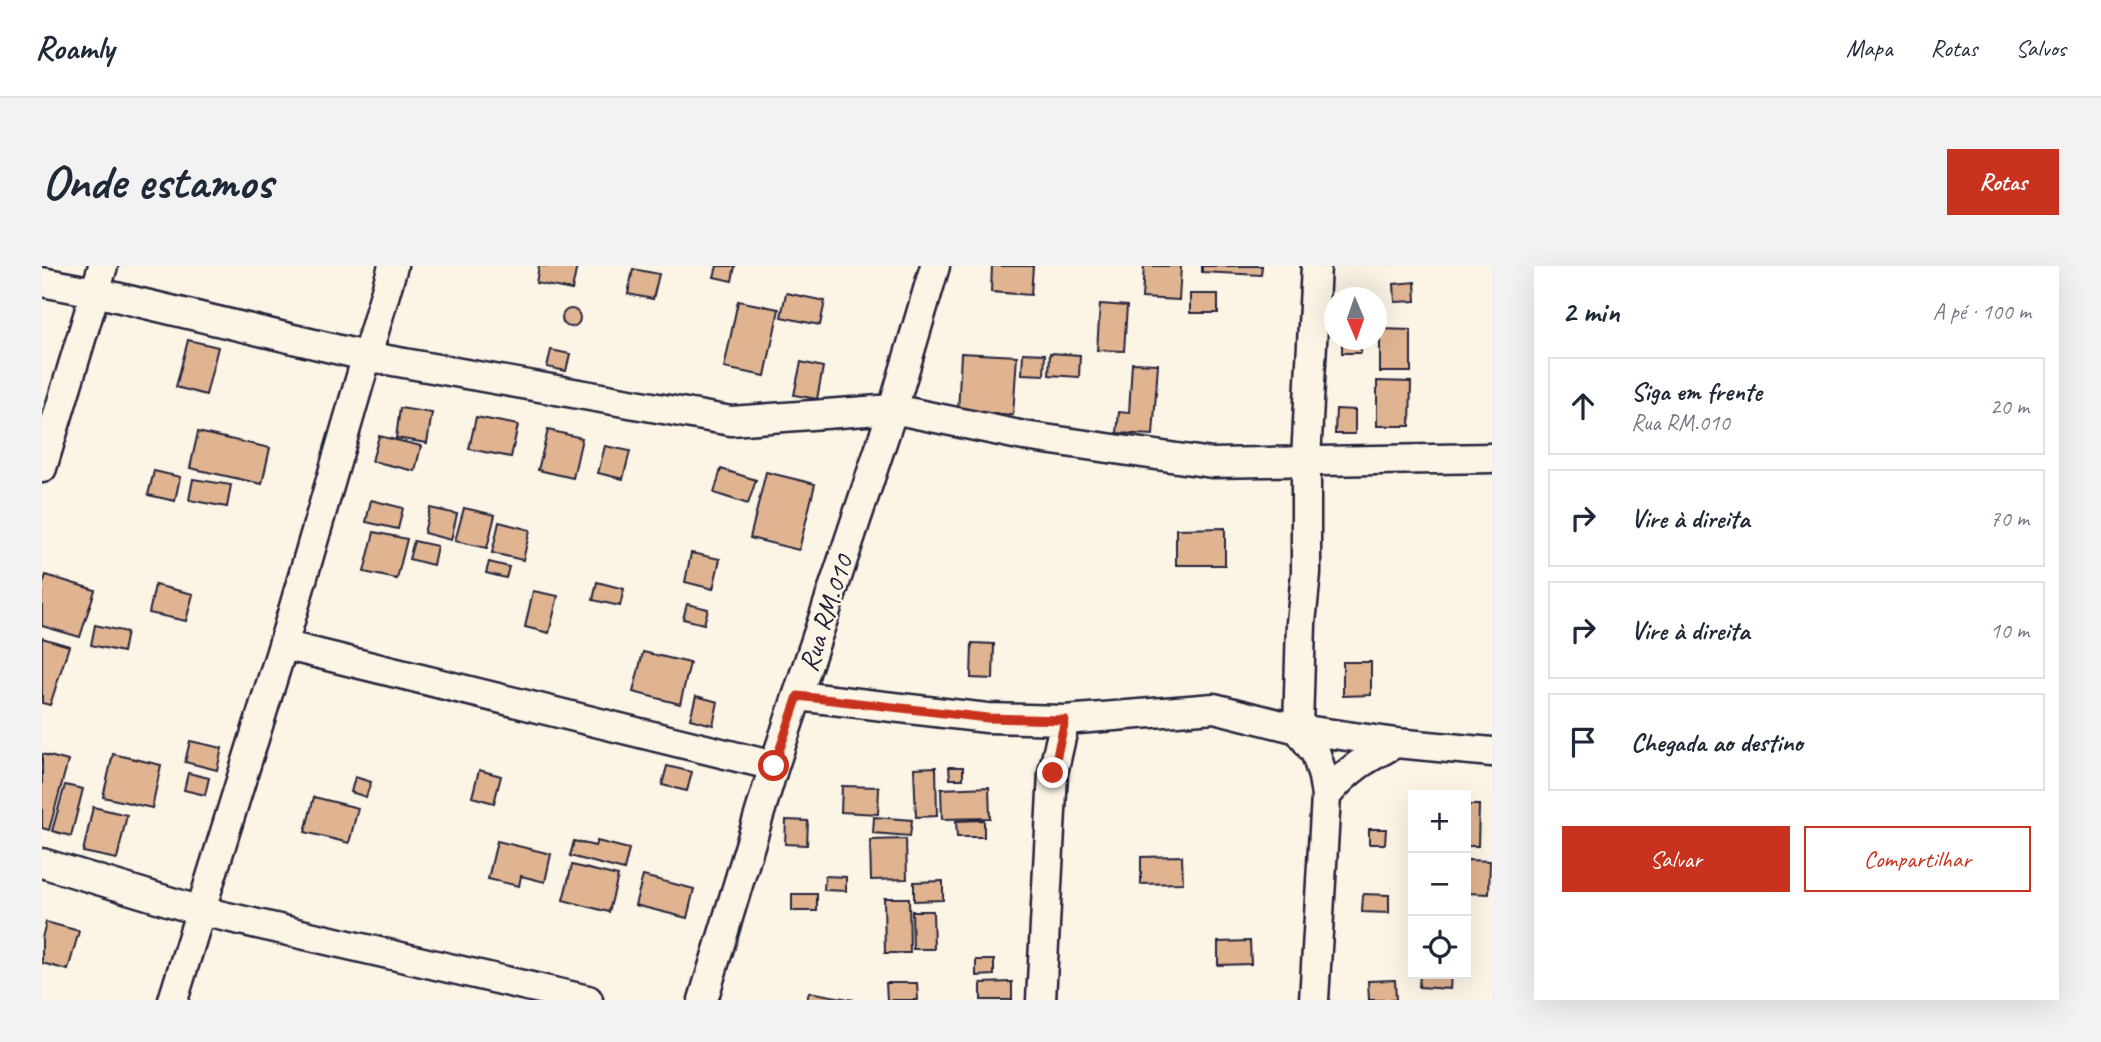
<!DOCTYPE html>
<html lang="pt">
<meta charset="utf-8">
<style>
:root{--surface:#fff;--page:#f2f2f3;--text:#1f2937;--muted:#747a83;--line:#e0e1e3;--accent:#c8321e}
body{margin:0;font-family:Caveat,sans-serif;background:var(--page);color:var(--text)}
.controls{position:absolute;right:21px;bottom:21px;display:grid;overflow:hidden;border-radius:0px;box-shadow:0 7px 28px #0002}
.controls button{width:63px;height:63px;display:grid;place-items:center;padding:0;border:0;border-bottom:2px solid var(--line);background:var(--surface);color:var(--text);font:35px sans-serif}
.compass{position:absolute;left:1282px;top:21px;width:63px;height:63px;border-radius:50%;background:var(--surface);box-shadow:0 7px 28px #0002;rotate:178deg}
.stop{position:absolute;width:21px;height:21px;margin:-16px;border:5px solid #c8321e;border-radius:50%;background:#fff}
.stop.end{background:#c8321e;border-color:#fff;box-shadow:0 2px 7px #0008}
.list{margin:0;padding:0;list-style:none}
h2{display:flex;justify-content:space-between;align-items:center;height:91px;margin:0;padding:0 28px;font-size:30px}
h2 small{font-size:23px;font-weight:400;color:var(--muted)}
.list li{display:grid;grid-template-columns:46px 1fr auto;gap:21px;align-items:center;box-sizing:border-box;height:98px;margin:0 14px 14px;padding:0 14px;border:2px solid var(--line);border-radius:0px}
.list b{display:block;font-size:26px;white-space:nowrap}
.list p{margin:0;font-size:23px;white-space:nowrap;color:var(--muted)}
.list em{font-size:23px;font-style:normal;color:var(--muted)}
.actions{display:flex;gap:14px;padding:21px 28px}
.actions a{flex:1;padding:16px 0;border:2px solid var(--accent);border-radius:0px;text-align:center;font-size:24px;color:var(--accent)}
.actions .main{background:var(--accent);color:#fff}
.icon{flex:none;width:38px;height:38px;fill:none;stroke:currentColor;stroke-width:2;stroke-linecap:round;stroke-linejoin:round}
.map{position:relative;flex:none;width:1450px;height:734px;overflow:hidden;border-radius:0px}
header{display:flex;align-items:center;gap:42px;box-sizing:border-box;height:98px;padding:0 35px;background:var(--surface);border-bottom:2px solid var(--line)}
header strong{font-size:33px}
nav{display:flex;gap:38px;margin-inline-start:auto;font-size:24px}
.intro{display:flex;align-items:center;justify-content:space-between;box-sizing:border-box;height:168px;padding:0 42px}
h1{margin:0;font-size:49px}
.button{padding:18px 32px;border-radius:0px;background:var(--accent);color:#fff;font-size:24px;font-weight:700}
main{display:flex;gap:42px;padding:0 42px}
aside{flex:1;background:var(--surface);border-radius:0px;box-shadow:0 7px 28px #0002}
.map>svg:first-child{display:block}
.building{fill:#e0b491;stroke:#22223b;stroke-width:2}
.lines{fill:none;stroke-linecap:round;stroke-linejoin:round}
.minor-casing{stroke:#22223b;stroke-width:33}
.minor{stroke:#fcf5e5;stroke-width:28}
.route{stroke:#c8321e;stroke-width:9}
.labels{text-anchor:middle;stroke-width:5;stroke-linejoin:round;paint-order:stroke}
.street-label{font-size:28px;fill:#22223b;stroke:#fcf5e5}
</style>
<header>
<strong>Roamly</strong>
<nav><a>Mapa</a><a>Rotas</a><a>Salvos</a></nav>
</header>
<div class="intro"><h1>Onde estamos</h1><a class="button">Rotas</a></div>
<main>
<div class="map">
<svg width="1450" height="734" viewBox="0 0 1450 734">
<rect width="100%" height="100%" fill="#fcf5e5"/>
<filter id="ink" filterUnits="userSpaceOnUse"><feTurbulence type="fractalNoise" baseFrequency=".0143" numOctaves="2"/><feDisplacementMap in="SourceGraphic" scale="14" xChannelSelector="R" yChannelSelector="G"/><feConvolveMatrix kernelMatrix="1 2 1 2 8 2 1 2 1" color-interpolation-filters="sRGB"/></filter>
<g filter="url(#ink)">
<path class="building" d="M497,0h38l-5,24 -36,-7z
M675,0h18l-3,15 -18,-4z
M950,0h41l-2,29 -40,-3z
M1102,0h37l-2,34 -37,-2z
M1160,0h60l-1,9 -59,-3z
M591,3l26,5 -6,25 -25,-5z
M1373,16l1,19 -21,1 -1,-18z
M744,27l39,8 -5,24 -39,-8z
M1148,28h28v19h-28z
M696,35l41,8 -14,67 -41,-8z
M1058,38l27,2 -3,45 -27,-1z
M520 52a9 9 0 1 1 18 0a9 9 0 1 1-18 0Z
M1338,63l31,1v42h-31z
M146,74l30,7 -12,48 -30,-8z
M1300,74h19v13h-19z
M509,84l19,4 -4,17 -19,-4z
M919,87l56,3 -4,59 -55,-2z
M981,87l22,1 -1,21 -22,-1z
M1008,87l30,2 -1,22 -30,-2z
M759,96l22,5 -6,32 -23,-4z
M1090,97l26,1 -5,71 -36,-2 2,-21 10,1z
M1335,115l34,1 -1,44h-33z
M358,142l32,5 -5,30 -31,-5z
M1294,143l19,1v24h-20z
M434,151l42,8 -7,32 -42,-8z
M506,164l34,8 -9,40 -35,-8z
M156,166l72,16 -8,36 -72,-16z
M337,170l42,10 -6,25 -43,-10z
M563,180l25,5 -7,28 -25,-6z
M679,203l35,11 -8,24 -34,-11z
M112,205l26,6 -5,24 -27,-6z
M724,206l49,12 -16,66 -49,-12z
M151,213l38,6 -4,22 -38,-7z
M329,234l32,8 -5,21 -32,-7z
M388,242l27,6 -6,26 -27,-7z
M422,242l31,7 -8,33 -32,-7z
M457,256l31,8 -7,30 -31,-7z
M1183,262v37h-49v-36z
M332,266l33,7 -10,40 -33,-7z
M372,275l23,5 -4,19 -24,-6z
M649,287l29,6 -7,30 -28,-7z
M447,296l20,5 -3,11 -20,-5z
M4,309l49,15 -15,47 -38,-11v-39z
M555,316l27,7 -4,17 -27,-6z
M113,319l38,9 -7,27 -37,-8z
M491,325l25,5 -9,37 -24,-6z
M645,338l21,5 -4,15 -21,-5z
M53,359l32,7 -4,20 -32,-7z
M0,372l27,8 -19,59 -8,-2z
M930,377l22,1 -1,35 -22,-1z
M601,386l47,11 -10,41 -47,-12z
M1301,396h28v33l-28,1z
M654,430l22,6 -5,23 -23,-6z
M148,475l32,7 -5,22 -32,-8z
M0,488l26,7 -19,69 -7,-2z
M71,488l48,11 -9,43 -49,-11z
M625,500l25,6 -5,19 -25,-6z
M894,501l1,49 -21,1 -2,-49z
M907,501h14v12h-13z
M437,504l22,6 -7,27 -22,-6z
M146,507l21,5 -4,17 -21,-5z
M313,511l16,5 -5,15 -15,-5z
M23,519l18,4 -12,47 -19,-5z
M800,520l37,1 -1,27 -37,-2z
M947,521l1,31 -48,1 -1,-30z
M272,531l44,11 -9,35 -44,-11z
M1424,539h13l-1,41h-12z
M51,541l34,8 -10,44 -34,-7z
M832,551l38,3 -2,16 -37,-3z
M744,554l22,1 -1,24 -22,-1z
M942,554v17h-27l-1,-16z
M1327,563h17l-1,15h-16z
M864,573l1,40 -36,1 -1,-40z
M455,575l54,13 -6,28 -24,-6 -2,10 -31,-7z
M532,575l21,5 2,-5 32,8 -5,21 -54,-14z
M1140,590l1,27 -42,1v-27z
M1424,594l24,1 -1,33 -23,-1z
M530,599l46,11 -9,36 -46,-12z
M601,610l51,13 -7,29 -52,-13z
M783,610l21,1v14l-22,-1z
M901,615v19l-29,1v-19z
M750,628h25v17h-25z
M1321,628l26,1v18l-27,-1z
M842,632h25l1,55h-25z
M870,645h21l1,38h-21z
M4,656l33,9 -11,39 -26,-7v-25z
M1208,675l1,23 -33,1v-23z
M934,694h18v15l-18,1z
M1378,708h31l-1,15 -31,-2z
M1353,714l1,20h-27l-1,-19z
M970,716v18h-31v-17z
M844,717h31l1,17h-31z
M767,726l45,8h-47z"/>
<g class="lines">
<g class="minor-casing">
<path id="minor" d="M0,16l53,10 270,64 366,65 162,-12 131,27 188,27 280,-5
M0,202l61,-202
M241,379l491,121
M756,430l189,22 78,2 149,-12 84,21 98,14 96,9
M1284,530c23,-28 38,-36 70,-53
M0,597l159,48 387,89
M131,734l110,-355 110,-379
M661,734l71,-234 119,-357 42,-143
M999,734l12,-227 12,-53
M1272,734l12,-204 -3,-19 -7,-23 -18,-25 3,-106 5,-50v-113l10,-194"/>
</g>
<use href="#minor" class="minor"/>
</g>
</g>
<g class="lines" filter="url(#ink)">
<path class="route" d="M732,500l24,-70 189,22 78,2 -12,53"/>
</g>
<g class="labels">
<g class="street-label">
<text transform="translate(783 347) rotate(-72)" y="10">Rua RM.010</text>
</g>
</g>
</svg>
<div class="controls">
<button>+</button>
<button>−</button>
<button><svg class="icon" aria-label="locate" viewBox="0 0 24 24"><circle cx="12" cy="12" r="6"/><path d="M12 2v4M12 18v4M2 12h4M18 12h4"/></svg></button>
</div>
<svg class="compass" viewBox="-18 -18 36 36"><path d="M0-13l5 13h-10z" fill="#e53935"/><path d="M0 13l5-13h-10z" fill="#747a83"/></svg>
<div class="stop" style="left:732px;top:500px"></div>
<div class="stop end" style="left:1011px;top:507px"></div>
</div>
<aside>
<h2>2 min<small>A pé · 100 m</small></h2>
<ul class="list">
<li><svg class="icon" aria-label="ahead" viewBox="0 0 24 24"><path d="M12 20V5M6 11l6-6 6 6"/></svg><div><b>Siga em frente</b><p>Rua RM.010</p></div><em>20 m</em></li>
<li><svg class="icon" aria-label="right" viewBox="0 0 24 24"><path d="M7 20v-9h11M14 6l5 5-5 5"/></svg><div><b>Vire à direita</b></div><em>70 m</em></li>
<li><svg class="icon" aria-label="right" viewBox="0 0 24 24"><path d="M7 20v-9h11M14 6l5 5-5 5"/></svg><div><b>Vire à direita</b></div><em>10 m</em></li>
<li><svg class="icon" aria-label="arrive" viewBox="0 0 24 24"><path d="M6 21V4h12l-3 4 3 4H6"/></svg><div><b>Chegada ao destino</b></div></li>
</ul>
<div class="actions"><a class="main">Salvar</a><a>Compartilhar</a></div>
</aside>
</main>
